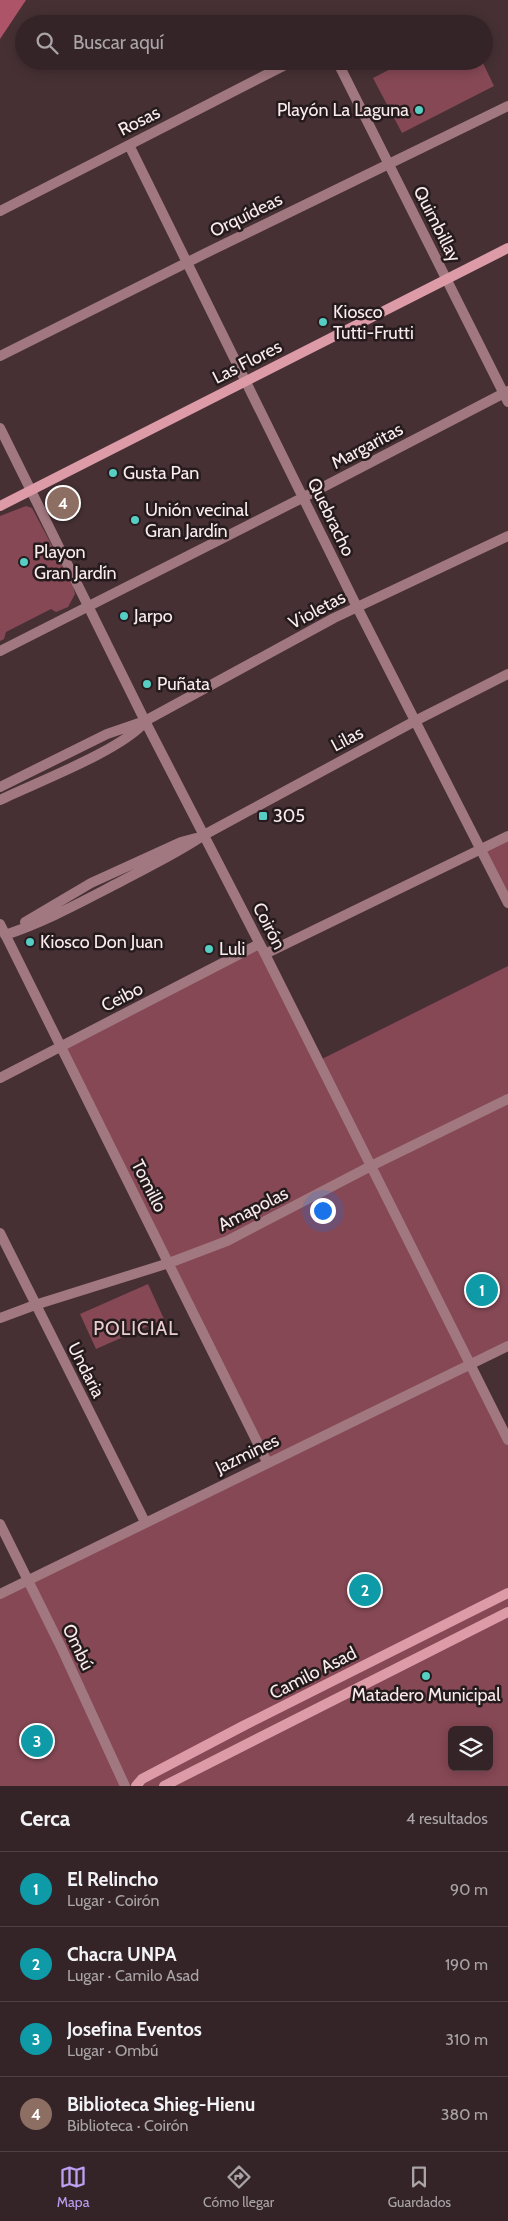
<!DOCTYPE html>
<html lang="es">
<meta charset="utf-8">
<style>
:root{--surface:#342427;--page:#3c2c2f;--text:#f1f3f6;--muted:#a9a4a7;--line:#4e4144;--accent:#bca0f2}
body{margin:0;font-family:Cabin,sans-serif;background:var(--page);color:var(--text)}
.controls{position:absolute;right:15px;bottom:15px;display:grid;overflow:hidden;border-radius:8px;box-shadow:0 2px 12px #0003}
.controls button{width:45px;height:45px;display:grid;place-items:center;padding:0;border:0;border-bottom:1px solid var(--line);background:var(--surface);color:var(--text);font:25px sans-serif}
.you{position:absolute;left:322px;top:1210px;width:18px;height:18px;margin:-12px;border:4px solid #fff;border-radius:50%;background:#1a73e8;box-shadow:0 0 0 8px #1a73e833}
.badge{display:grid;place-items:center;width:32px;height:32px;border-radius:50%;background:var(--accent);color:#fff;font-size:16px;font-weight:700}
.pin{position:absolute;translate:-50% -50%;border:2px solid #fff;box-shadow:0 1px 5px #0006}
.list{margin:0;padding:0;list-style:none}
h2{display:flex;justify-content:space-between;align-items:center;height:65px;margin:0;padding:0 20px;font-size:21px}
h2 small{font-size:16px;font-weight:400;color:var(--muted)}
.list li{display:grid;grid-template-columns:32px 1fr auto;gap:15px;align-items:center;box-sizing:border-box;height:75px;padding:0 20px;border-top:1px solid var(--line)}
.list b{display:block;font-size:19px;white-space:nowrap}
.list p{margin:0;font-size:16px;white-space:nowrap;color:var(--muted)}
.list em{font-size:16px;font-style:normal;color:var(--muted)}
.icon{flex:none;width:28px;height:28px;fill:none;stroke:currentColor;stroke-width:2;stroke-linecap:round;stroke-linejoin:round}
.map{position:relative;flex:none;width:508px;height:1786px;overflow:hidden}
.search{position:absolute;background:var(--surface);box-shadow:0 2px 12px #0003;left:15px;right:15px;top:15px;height:55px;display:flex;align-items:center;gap:12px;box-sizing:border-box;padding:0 18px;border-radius:28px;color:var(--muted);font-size:19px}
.sheet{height:365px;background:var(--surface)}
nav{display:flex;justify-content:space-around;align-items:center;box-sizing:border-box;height:70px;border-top:1px solid var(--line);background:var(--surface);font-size:14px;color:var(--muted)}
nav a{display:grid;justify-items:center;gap:2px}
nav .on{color:var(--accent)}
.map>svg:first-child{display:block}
.green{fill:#864855;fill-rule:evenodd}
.water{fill:#ad5469}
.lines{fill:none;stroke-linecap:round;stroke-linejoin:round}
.street{stroke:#a1787f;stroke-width:10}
.secondary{stroke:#dd9ba7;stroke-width:10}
.poi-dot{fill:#56cec3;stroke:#251b1d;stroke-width:2}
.labels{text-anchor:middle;stroke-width:5;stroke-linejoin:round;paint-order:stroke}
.poi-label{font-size:18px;fill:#faebed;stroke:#251b1d;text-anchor:start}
.street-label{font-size:18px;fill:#faebed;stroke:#251b1d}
.neighbourhood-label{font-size:19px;letter-spacing:1px;fill:#e9cdd1;stroke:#251b1d}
</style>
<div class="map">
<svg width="508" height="1786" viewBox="0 0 508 1786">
<rect width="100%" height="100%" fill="#463034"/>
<path class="green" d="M406,61h76l12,25 -92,47 -29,-55z
M26,506l6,2 41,77 2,9 -7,13 -12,5 -5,-3 -45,23 -2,7 -4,2v-125z
M508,836v67l-28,-53z
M259,944l59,117 190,-95v380l-38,19 38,75v346h-508v-192l267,-132 -206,-416zM452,1730h37v37h-37z
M148,1284l16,35 -68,30 -16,-35z"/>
<path class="water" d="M0,0h26l-26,39z"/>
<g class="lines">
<path class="street" d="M337,61l171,341
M129,145l228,462 151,296
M0,211l293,-150
M0,356l206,-103 302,-147
M0,428l145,293 120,233 243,486
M0,651l304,-154 204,-106
M0,787l107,-53 38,-13 189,-103 174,-82
M0,800c37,-18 120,-49 145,-78
M25,922l66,-39 90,-41 15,-4
M0,924l267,538
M5,935c40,-13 78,-34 115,-53 28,-15 58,-29 84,-47l211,-114 93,-47
M265,954l243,-118
M0,1078l259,-134
M0,1233l145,289
M0,1318l35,-13 134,-42 58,-22 144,-75 137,-67
M0,1524l61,123 64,139
M0,1594l508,-248"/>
<path class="secondary" d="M0,506l508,-258
M136,1786l6,-7 101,-53 265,-133
M164,1786l344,-174"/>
</g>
<g class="poi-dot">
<circle cx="419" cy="110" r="5"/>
<circle cx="323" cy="322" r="5"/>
<circle cx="113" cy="473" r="5"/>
<circle cx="135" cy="520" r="5"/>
<circle cx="24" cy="562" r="5"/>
<circle cx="124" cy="616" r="5"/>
<circle cx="147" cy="684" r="5"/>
<rect x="258" y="811" width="10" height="10" rx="2.5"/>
<circle cx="30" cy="942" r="5"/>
<circle cx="209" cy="949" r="5"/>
<circle cx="426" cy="1676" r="5"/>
</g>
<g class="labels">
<g class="poi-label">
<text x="409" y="116" text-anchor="end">Playón La Laguna</text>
<text x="333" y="318">Kiosco<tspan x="333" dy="21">Tutti-Frutti</tspan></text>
<text x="123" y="479">Gusta Pan</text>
<text x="145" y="516">Unión vecinal<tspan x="145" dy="21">Gran Jardín</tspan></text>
<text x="34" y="558">Playon<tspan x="34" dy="21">Gran Jardín</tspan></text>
<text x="134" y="622">Jarpo</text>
<text x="157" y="690">Puñata</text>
<text x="273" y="822">305</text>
<text x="40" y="948">Kiosco Don Juan</text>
<text x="219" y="955">Luli</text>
<text x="426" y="1701" text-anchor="middle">Matadero Municipal</text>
</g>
<g class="street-label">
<text transform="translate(139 121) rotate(-27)" y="6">Rosas</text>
<text transform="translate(246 215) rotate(-26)" y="6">Orquídeas</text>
<text transform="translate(437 224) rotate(63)" y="6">Quimbillay</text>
<text transform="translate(247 362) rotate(-27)" y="6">Las Flores</text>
<text transform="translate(367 446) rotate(-28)" y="6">Margaritas</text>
<text transform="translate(331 517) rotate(64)" y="6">Quebracho</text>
<text transform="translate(317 610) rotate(-28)" y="6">Violetas</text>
<text transform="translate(347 739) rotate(-28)" y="6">Lilas</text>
<text transform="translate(269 926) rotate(63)" y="6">Coirón</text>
<text transform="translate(122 997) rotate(-27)" y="6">Ceibo</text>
<text transform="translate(149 1186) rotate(63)" y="6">Tomillo</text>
<text transform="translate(253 1209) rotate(-27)" y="6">Amapolas</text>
<text transform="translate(86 1370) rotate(63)" y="6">Undaria</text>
<text transform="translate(247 1454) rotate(-26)" y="6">Jazmines</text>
<text transform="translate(78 1647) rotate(64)" y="6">Ombú</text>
<text transform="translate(313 1673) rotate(-27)" y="6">Camilo Asad</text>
</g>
<g class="neighbourhood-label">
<text x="136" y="1335">POLICIAL</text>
</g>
</g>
</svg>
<div class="controls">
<button><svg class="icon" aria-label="layers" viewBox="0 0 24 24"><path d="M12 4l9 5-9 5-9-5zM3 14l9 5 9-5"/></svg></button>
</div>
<div class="you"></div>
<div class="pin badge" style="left:482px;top:1290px;background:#0f9aa8">1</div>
<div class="pin badge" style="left:365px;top:1590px;background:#0f9aa8">2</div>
<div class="pin badge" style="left:37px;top:1741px;background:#0f9aa8">3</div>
<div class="pin badge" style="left:63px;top:503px;background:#8d6e63">4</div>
<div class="search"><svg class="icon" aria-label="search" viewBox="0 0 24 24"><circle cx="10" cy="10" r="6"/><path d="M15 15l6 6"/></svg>Buscar aquí</div>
</div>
<section class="sheet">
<h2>Cerca<small>4 resultados</small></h2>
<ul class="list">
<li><span class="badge" style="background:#0f9aa8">1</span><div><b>El Relincho</b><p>Lugar · Coirón</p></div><em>90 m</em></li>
<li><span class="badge" style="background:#0f9aa8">2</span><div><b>Chacra UNPA</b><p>Lugar · Camilo Asad</p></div><em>190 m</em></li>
<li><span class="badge" style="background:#0f9aa8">3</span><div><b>Josefina Eventos</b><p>Lugar · Ombú</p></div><em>310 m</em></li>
<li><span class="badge" style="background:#8d6e63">4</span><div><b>Biblioteca Shieg-Hienu</b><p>Biblioteca · Coirón</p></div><em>380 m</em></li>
</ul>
</section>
<nav>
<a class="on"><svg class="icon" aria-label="map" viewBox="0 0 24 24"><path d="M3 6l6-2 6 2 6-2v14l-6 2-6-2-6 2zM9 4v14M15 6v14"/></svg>Mapa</a>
<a><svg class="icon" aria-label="directions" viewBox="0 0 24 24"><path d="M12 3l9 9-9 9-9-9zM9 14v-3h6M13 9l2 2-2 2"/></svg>Cómo llegar</a>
<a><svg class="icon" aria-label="saved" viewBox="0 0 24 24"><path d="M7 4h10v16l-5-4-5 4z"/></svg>Guardados</a>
</nav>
